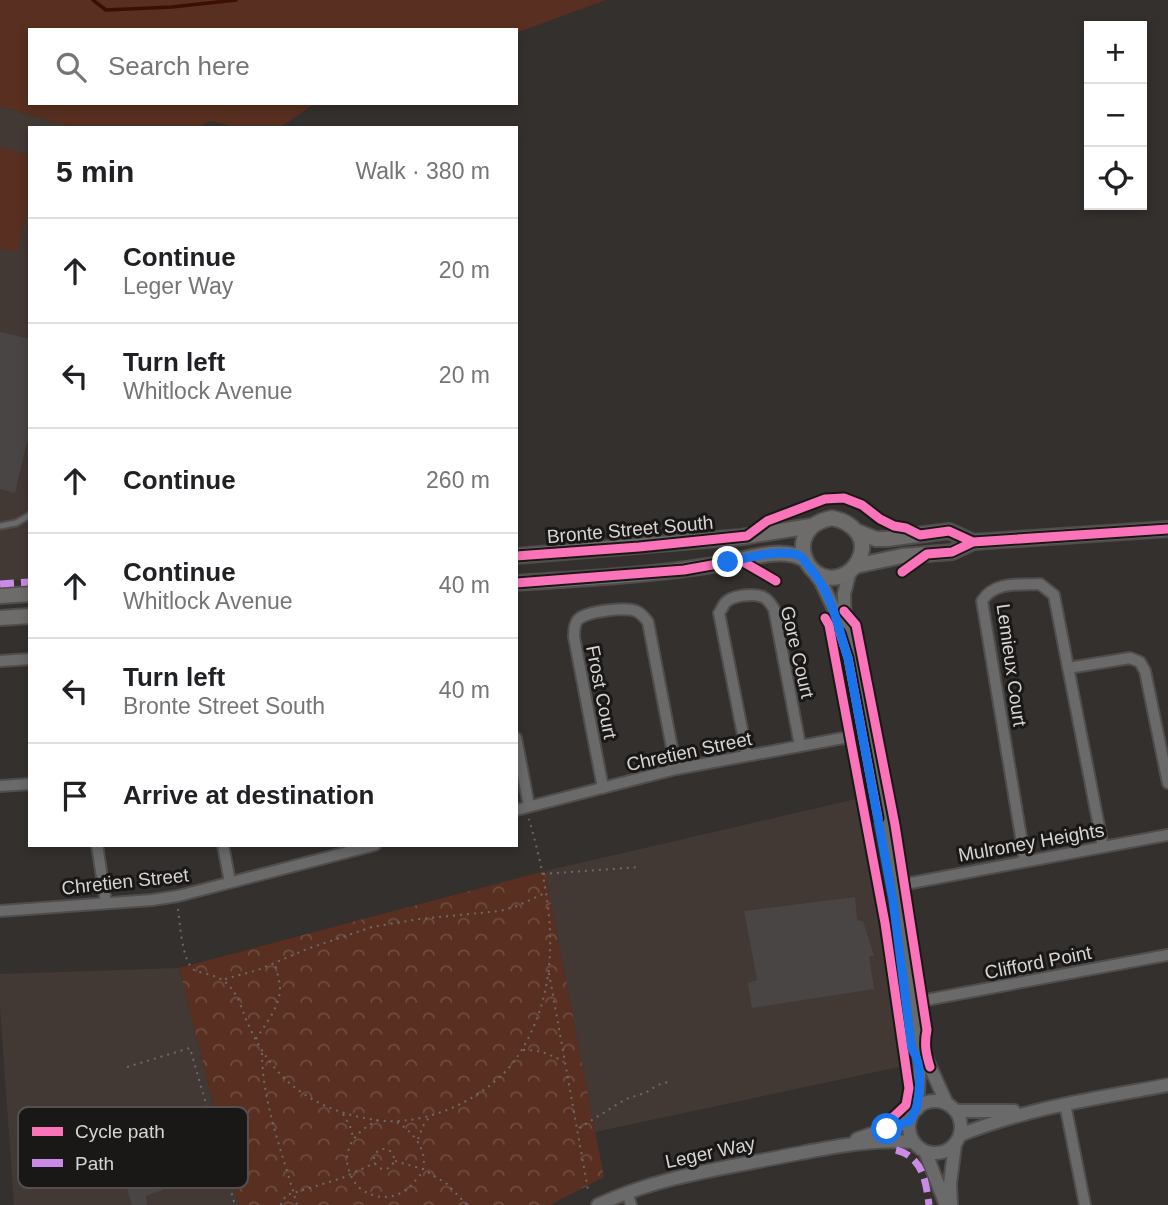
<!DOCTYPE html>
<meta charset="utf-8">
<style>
:root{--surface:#fff;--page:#f6f6f6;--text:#202124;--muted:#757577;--line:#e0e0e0}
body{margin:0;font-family:Helvetica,sans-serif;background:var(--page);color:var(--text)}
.controls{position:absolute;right:21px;top:21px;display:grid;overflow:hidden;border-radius:0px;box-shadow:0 4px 10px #0003}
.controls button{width:63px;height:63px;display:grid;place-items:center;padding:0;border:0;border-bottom:2px solid var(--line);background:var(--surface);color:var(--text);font:35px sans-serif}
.stop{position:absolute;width:21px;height:21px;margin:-16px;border:5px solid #1a73e8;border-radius:50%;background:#fff}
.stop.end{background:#1a73e8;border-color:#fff;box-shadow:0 2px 7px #0008}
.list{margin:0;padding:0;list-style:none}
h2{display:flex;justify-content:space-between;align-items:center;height:91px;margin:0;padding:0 28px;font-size:30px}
h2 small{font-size:23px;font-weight:400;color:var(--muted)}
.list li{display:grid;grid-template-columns:46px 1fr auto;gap:21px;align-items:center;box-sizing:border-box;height:105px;padding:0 28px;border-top:2px solid var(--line)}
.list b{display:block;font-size:26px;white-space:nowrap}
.list p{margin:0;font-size:23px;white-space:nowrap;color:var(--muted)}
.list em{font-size:23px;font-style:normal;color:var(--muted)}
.icon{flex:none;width:38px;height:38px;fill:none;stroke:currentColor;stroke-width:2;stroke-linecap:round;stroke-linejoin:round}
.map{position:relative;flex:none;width:1168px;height:1205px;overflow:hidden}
.search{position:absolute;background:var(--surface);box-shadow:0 4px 10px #0003;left:28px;top:28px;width:490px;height:77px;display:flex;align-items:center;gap:18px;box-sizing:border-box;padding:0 24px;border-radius:0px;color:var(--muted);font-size:26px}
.panel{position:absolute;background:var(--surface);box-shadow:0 4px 10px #0003;left:28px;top:126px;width:490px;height:721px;border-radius:0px}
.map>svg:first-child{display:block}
.built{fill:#423834}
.green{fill:#582f20}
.forest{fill:url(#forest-crowns)}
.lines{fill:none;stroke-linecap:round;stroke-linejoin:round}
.stream{stroke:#3d0f04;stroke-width:3.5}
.building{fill:#484544}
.service-casing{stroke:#504e4d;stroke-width:9}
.minor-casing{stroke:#504e4d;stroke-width:14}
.tertiary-casing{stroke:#504e4d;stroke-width:16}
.secondary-casing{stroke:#504e4d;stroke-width:18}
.path{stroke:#6c6b6a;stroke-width:2;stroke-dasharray:2 5;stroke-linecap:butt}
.service{stroke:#6b6a6a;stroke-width:5}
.minor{stroke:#6b6a6a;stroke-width:10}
.tertiary{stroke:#6b6a6a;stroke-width:12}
.secondary{stroke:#6e6c6b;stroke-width:14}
.quiet{stroke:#ca8be6;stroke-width:7;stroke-dasharray:14 7;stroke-linecap:butt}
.cycleway-casing{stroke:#1a1817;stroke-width:13}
.cycleway{stroke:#fb73b8;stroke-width:9}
.route{stroke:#1a73e8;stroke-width:9}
.labels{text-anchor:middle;stroke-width:6;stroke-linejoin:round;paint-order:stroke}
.street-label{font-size:19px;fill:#d7d4d3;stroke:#1a1817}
.key{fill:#1a1817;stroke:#53504f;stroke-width:2}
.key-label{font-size:19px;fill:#d7d4d3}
</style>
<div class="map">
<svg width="1168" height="1205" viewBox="0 0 1168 1205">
<defs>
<pattern id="forest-crowns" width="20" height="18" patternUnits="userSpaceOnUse" patternTransform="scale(1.75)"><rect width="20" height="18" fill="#582f20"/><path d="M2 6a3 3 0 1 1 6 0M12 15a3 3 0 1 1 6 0" fill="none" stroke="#6f4c40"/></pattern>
</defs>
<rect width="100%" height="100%" fill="#33302e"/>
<path class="built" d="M0,106l74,22h-44v451l-30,2z
M864,797l40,269 -309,66 -50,-261z
M179,968l60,237h-225l-14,-198v-33z"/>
<path class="green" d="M0,0h606l-90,33v-3h-486v73h286l-37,25h-39l-30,-7 -14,7h-122l-74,-22z
M0,147l30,8v47l-13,50 -17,-4z"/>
<path class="forest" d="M545,871l59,306 -54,28h-311l-60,-237z"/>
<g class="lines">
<path class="stream" d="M93,0l13,10 66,-3 64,-7"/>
</g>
<path class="building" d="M0,332l30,7v103h-3l-12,51 -15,-4z
M855,897l2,23 6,1 11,35h-5l5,33 -122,19 -4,-25 9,-3 -13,-69z
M143,1123l20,67 -17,6 1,9h-15l-7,-23 -16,6 -14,-50z"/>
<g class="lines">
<g class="service-casing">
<path id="service" d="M0,526l16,-3 14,-8"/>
</g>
<g class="minor-casing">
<path id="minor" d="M0,661l30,-2
M1068,668l62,-10 10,4 5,9 23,112
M516,738l13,68
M747,755l-28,-142c1,-1 5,-9 6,-10 7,-8 29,-10 38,-6 6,3 8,7 11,12l26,136
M0,786l30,-2
M603,788l-29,-151c0,-5 0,-11 3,-16 6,-10 48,-14 59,-10 5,2 9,7 12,11l28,147
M516,810l160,-41 194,-36
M97,845l9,58
M223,845l7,37
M1025,861l-43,-260c12,-20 37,-16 58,-17l14,11 49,252
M900,885l268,-50
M0,911l152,-11 26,-4 197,-51
M915,1002l253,-47
M1065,1104l20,101
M627,1192l4,13"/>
</g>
<g class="tertiary-casing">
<path id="tertiary" d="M813,571l8,11 21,44
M850,571l-6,23 1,37 25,102 31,153 20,160 -4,63
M922,1049l25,55
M909 1127a26 26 0 1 1 52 0a26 26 0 1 1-52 0Z
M956,1111h58
M960,1135c67,-27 137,-37 208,-50
M857,1139l53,-18
M925,1151l21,54
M598,1205c57,-27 120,-36 182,-48 43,-8 89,-19 134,-15
M951,1205l-1,-21 5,-40"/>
</g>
<g class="secondary-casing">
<path id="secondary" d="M832,518c21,4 38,21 26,43 -3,6 -6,9 -11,12 -38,23 -69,-45 -15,-55z
M856,531l20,8h11l62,-8 24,11
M516,556l226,-19 69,-11
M855,566l47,-10 50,-4 21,-10 195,-13
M516,583c74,-5 147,-8 220,-22 21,-5 48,-13 68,-2
M0,596l30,-2
M0,618l30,-2"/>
</g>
<path class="path" d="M543,874l96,-7
M178,909c2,15 4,52 16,61 3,2 6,2 10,3 17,5 23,7 33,24 5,9 7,20 12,29 8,18 18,34 32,49 22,23 52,37 83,43 7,1 14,3 21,3 46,3 103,-24 130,-61 9,-12 17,-28 22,-42 25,-65 10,-135 -8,-199
M549,973l39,217
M225,979l33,-9 49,-21 65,-22 47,-8 81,-8 17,-5 28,-13
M256,1039c10,-16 25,-33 24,-53 -1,-7 -3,-15 -5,-22
M523,1050c17,0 27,4 41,12
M262,1053c0,50 22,104 35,152
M127,1067l63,-19 45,157
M343,1114l7,12 3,11
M378,1120c-17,9 -31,20 -31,41 1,10 6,22 14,28 18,13 39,10 53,-7 3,-3 8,-8 9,-13 5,-21 -12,-39 -28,-48
M579,1128l47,-29 19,-6 13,-8 13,-4
M418,1139l5,-13 7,-10
M374 1159a10 10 0 1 1 20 0a10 10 0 1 1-20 0Z
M395,1161l28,8 24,15 20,21
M281,1205l1,-4 5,-6 55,-17 33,-15"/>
<use href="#service" class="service"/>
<use href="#minor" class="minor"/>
<use href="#tertiary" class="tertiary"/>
<use href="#secondary" class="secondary"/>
<path class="quiet" d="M0,584l30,-2
M896,1150c27,7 30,32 33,55"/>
<g class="cycleway-casing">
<path id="cycleway" d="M516,556l123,-9 108,-11 20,-15 58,-22 19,-1 18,7 18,14 14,7 12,2 14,7 29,-4 24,11
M902,572l25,-18 25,-2 21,-10 195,-13
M516,583l168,-13 56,-10 36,21
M844,611l12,14 39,200 32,205c-3,14 -1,24 3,37
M825,618l4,7 56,298 24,165 -3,17 -15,14
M840,633l8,25 30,160"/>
</g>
<use href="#cycleway" class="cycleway"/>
</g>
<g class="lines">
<path class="route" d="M728,562c19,-4 47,-12 66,-8 9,1 10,7 16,14 23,27 27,57 38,90l45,242 19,149c10,14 8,40 5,57 -1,5 -5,10 -7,15l-23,8"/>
</g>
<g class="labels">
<g class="street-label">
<text transform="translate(630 529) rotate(-5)" y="7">Bronte Street South</text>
<text transform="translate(798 652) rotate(77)" y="7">Gore Court</text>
<text transform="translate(1012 665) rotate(82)" y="7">Lemieux Court</text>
<text transform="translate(602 692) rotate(79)" y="7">Frost Court</text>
<text transform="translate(689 751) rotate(-12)" y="7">Chretien Street</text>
<text transform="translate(1031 842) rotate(-10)" y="7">Mulroney Heights</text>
<text transform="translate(125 881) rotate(-6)" y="7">Chretien Street</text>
<text transform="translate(1038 962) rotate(-11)" y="7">Clifford Point</text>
<text transform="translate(710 1152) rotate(-12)" y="7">Leger Way</text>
</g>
</g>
<rect x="18" y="1107" width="230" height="81" rx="10" class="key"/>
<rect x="32" y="1127" width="31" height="9" fill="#fb73b8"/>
<rect x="32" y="1159" width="31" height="8" fill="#ca8be6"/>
<g class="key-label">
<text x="75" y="1138">Cycle path</text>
<text x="75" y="1170">Path</text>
</g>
</svg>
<div class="controls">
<button>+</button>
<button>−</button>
<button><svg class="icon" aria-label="locate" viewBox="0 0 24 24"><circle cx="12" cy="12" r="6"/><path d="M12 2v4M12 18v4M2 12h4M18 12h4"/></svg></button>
</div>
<div class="stop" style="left:887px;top:1129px"></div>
<div class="stop end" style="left:728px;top:562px"></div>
<div class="search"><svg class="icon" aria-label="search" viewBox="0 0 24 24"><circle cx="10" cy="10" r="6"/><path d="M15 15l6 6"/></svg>Search here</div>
<section class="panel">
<h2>5 min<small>Walk · 380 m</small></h2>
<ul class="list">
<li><svg class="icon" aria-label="ahead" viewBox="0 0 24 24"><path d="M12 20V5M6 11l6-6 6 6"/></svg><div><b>Continue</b><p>Leger Way</p></div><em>20 m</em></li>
<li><svg class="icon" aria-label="left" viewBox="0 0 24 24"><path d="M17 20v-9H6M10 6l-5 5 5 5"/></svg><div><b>Turn left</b><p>Whitlock Avenue</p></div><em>20 m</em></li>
<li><svg class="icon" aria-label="ahead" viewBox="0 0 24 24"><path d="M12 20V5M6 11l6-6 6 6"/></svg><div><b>Continue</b></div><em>260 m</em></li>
<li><svg class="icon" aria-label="ahead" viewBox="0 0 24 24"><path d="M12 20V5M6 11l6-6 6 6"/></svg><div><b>Continue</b><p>Whitlock Avenue</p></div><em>40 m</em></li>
<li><svg class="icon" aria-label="left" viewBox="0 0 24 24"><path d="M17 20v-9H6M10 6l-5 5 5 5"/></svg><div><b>Turn left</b><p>Bronte Street South</p></div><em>40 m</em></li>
<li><svg class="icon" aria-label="arrive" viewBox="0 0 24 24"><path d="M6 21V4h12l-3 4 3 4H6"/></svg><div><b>Arrive at destination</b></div></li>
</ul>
</section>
</div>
